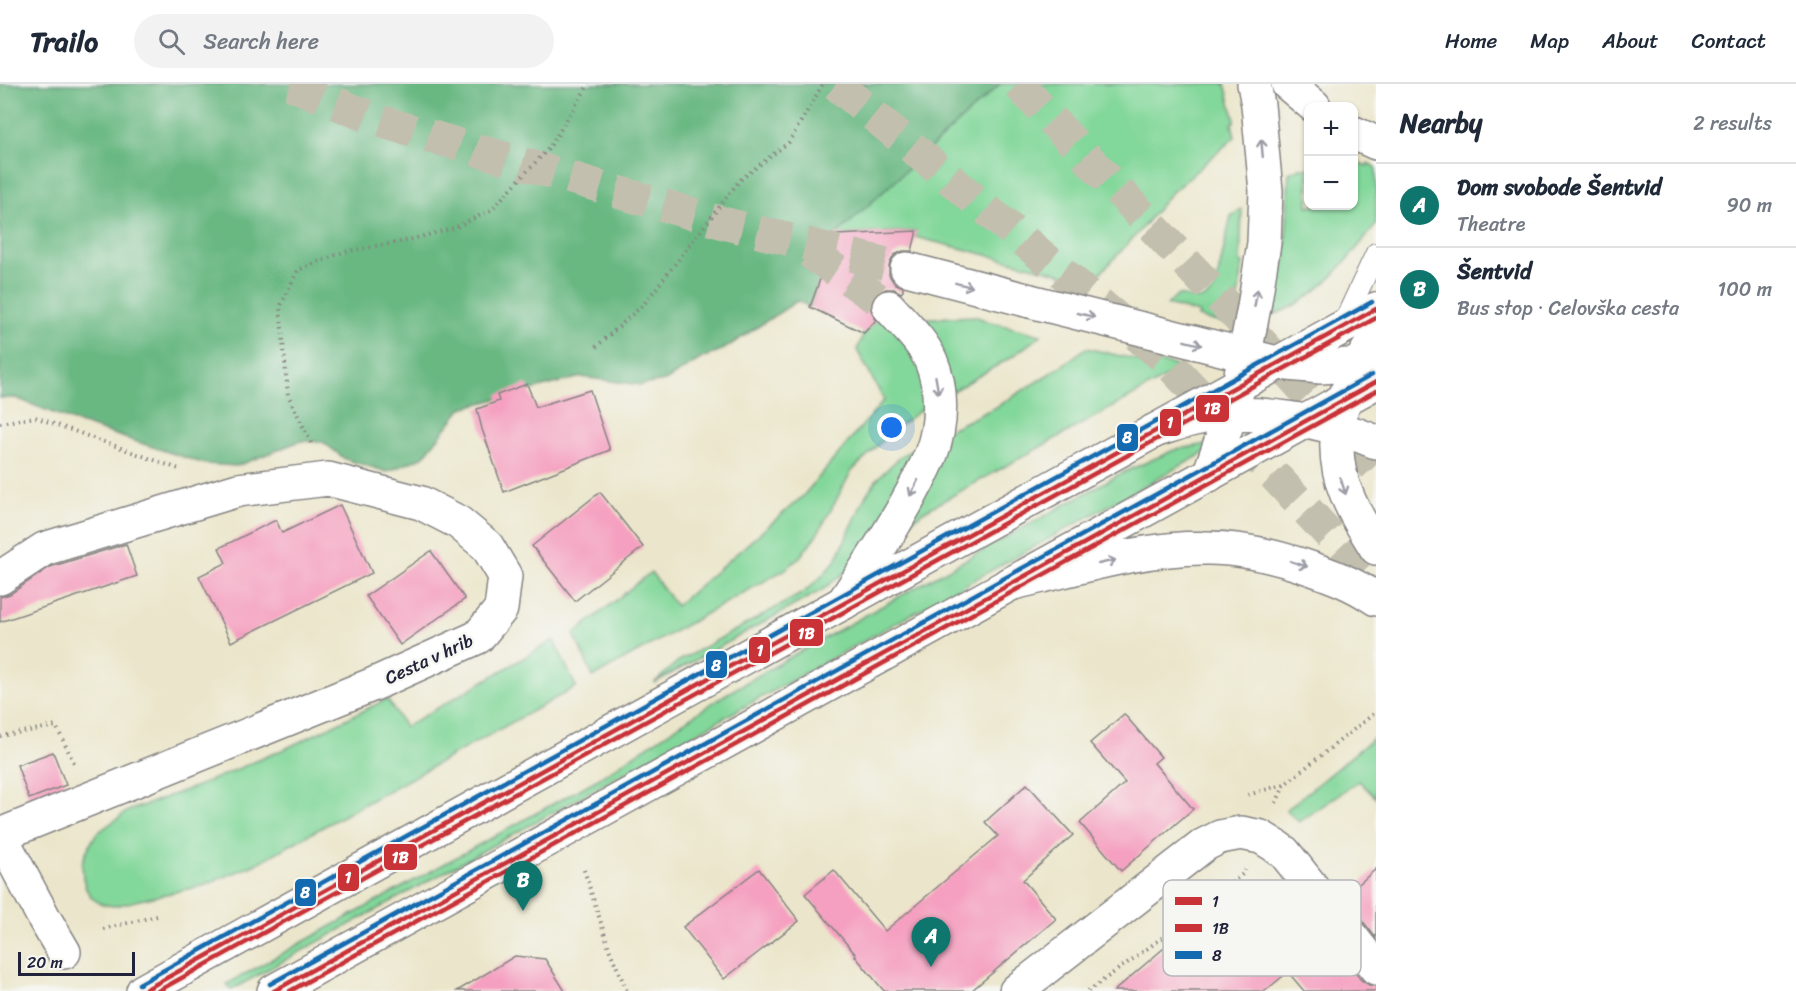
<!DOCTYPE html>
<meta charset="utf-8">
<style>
:root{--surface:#fff;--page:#f2f2f3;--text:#1f2937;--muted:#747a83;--line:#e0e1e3;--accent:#0f766e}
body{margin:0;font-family:Sriracha,sans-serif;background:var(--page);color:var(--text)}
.controls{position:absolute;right:18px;top:18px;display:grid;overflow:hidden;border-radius:12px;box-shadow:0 2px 4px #0004}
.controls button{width:54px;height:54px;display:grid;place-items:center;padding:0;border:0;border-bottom:2px solid var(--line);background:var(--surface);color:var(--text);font:30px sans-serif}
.scale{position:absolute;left:18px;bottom:15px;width:117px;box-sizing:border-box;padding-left:6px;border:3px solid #22223b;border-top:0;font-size:16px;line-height:21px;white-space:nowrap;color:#22223b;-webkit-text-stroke:4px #f6f6f2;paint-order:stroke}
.you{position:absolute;left:892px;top:344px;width:21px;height:21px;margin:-15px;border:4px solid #fff;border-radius:50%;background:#1a73e8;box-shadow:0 0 0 9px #1a73e833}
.badge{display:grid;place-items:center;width:39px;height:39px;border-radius:50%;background:var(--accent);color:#fff;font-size:20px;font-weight:700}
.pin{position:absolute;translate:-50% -50px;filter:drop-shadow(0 2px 3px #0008)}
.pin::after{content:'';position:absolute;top:32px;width:21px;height:18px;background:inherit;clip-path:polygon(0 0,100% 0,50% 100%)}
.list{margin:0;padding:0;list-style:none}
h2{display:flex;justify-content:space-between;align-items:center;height:78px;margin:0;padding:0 24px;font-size:26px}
h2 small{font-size:20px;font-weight:400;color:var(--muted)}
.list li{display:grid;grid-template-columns:39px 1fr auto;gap:18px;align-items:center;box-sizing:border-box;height:84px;padding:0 24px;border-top:2px solid var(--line)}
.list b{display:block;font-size:22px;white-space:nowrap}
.list p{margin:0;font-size:20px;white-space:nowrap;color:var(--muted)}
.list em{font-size:20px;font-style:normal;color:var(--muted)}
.icon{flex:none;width:33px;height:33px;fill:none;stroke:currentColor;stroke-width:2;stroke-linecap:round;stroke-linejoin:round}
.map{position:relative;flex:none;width:1376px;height:907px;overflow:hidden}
header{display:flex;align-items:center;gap:36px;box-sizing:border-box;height:84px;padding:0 30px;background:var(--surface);border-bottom:2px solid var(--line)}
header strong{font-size:28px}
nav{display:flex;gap:33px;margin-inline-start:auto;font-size:21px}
.search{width:420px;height:54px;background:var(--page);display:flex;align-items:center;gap:15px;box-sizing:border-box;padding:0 21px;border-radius:33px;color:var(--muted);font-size:22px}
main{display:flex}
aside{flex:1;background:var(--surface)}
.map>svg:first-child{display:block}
.green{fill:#82d79a;stroke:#527c6a;stroke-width:1.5}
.forest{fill:#69b882;stroke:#466d5e;stroke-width:1.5}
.building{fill:#f5a0c0}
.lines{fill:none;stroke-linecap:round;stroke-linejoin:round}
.motorway-tunnel{stroke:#c3bfae;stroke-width:33;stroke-dasharray:33 16;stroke-linecap:butt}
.service-casing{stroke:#868483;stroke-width:22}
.minor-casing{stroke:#868483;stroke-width:36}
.primary-casing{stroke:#868483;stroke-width:36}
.motorway-casing{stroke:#868483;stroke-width:36}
.path{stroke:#868483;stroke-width:4;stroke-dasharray:1.5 4.5;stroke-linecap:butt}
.service{stroke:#fff;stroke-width:20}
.minor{stroke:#fff;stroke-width:33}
.primary{stroke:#fff;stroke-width:33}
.motorway{stroke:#fff;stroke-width:33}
.motorway-bridge-casing{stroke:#868483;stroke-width:36;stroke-linecap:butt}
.motorway-bridge{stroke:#fff;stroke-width:33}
.bus-1-casing{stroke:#f6f6f2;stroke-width:9}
.bus-2-casing{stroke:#f6f6f2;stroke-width:9}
.bus-3-casing{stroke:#f6f6f2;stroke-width:9}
.bus-1{stroke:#c93337;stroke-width:4.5}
.bus-2{stroke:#c93337;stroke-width:4.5}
.bus-3{stroke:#136ab0;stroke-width:4.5}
.oneway{stroke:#9c9ca7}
.labels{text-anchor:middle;stroke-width:5;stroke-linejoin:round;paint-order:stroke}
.street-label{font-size:18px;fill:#22223b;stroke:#f6f6f2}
.key{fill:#f6f6f2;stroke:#b6b6bb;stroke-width:1.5}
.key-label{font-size:16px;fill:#22223b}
.line-badge{stroke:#f6f6f2;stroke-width:2}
.badge-label{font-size:16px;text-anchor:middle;font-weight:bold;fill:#fff}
</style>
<header>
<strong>Trailo</strong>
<div class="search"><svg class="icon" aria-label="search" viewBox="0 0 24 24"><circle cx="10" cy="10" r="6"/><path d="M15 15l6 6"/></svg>Search here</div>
<nav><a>Home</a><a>Map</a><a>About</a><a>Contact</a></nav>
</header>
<main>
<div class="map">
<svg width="1376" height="907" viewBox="0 0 1376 907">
<rect width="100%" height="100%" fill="#f6f6f2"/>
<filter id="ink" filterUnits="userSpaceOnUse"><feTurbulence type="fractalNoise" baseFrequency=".0167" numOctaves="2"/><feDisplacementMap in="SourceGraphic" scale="12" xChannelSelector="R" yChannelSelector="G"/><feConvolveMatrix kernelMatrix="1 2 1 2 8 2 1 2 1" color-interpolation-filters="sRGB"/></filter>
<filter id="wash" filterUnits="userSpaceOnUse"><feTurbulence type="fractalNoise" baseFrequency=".008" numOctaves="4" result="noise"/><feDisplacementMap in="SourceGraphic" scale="24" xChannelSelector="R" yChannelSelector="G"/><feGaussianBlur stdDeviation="1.35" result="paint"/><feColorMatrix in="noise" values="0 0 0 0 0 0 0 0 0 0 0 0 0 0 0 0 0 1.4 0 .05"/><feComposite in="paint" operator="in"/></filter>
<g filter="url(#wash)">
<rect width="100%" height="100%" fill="#ebe6cb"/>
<path class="green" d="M1000,0h225l10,36 -3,4 3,13 -64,56 -35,42 -40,43 -19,-4 -8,7 -7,-3 1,-4 -148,-37 1,-6 -80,4z
M1357,78l10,4 1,-3 8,4v58c-29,35 -56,73 -100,89l-2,-4 11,-52 4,-85 11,-5h8v38h46v-41z
M1242,125l-2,53 3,1c-2,13 -5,53 -17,58 -7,3 -20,-2 -28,-4l1,-4 -32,-8 11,-10 21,4 6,-1 10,-9 16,-73z
M975,232l15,6 51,13 -28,21 -94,55 -29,22 -39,39 -19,36 -16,28 -17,22 -13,11 -193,108 -19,-43 77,-62 25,34 127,-110 81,-96 -27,-50 7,-17 11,-12z
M1086,264l52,12 1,-2 35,7 2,3 -2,5 -251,139 -101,78 -168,93 23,-21 126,-69 17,-15 16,-18 30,-65 11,-16 24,-23 41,-23 56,-27 62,-39z
M1213,359v5l-982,542 -4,-6 371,-205 125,-83 62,-36 335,-186 54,-24z
M554,556l22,47 -322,178 -53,21 -87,20 -13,-2 -9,-6 -6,-9 -3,-11 -1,-14 4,-12 10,-18 32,-23 72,-26 91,-39 96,-47 18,28z
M1376,652v62l-17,-17 -60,41 -13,-12z"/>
<path class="forest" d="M0,0h1000l-164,151 -26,72 -13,-6 -73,48 -22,9 -37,23 -24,4 -60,-8 -119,31 -39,49 -36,15 -42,-13 -22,-17 -23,-1 -63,25 -32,-2 -129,-42 -60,-24h-16z"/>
<g id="blocks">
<path class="building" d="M917,147l-5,20h-9l-9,4 -5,10v10l5,8 9,4v4l-2,2 -7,-4h-8l-10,5 -5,8v8l5,10 -12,13 -54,-26 26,-72z
M527,300l9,23 54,-17 20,60 -106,42 -22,-63 -5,-20 22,-8 -2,-6z
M600,408l43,55 -68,54 -43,-55z
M340,421l32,68 -141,69 -32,-66 27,-13 -7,-15 57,-28 6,13z
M126,460l11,32 -137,46v-25l10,-3 40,-27z
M431,467l34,48 -65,46 -34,-49z
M1124,630l37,43 -7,6 39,46 -72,62 -41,-48 45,-40 -35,-40z
M53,668l13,33 -37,14 -12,-34z
M1027,700l46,51 -50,45 33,39 -85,72h-87l-29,-35 1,-1 -51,-61 29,-24 51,61 113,-95 -13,-14z
M759,785l40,52 -75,58 -41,-52z
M1376,785v69l-32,-41z
M1274,807l32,38 9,-8 46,59 8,5 7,1v5h-72l-16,-19 -23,19h-151l64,-55 18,21z
M515,872l30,3 20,32h-108z"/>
</g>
</g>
<g filter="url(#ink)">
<use href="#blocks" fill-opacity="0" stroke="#868483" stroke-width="1.5"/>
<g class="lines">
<path class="motorway-tunnel" d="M291,0l85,36 347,103 184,46
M836,0l326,272 214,228
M1018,0l226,240 132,144
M809,168l80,55"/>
<g class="service-casing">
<path id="service" d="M1342,242l34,-73"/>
</g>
<g class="minor-casing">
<path id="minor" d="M0,494l44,-29 194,-59 90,-11 93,24 37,19 29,24 18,30 -4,33 -23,28 -104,47 -374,151
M0,751l44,83 20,34
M1016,907l188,-146 16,-8 21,-4 20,4 13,8 10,7 92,116"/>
</g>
<g class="primary-casing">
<path id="primary" d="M143,907l835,-463 398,-219
M274,907l1102,-609"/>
</g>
<g class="motorway-casing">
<path id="motorway" d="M1288,0l26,22
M1354,49l22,10
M907,185l123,32
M1142,245l135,34 44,4 55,-4
M1376,254c-33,46 -52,103 -29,157 7,19 19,36 29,53
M1154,347c13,-4 26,-9 40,-12 54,-12 131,1 182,23
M1209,391l21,-59 9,-31 15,-78 10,-64 2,-52 -8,-86 -4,-21
M1009,500c62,-14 130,-36 194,-36 33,-1 67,7 98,17 27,9 52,18 75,34
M843,519c26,-39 52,-77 74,-120 5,-9 10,-19 14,-29 11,-28 12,-65 0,-93 -9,-21 -28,-38 -42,-54"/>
</g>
<path class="path" d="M596,263l48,-43 96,-124 49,-38 34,-58
M0,339l35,-6 144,52
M311,359l-23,-48 -8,-88 18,-37 46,-18 61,-11 49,-13 37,-18 58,-62 40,-64
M0,652l56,-10 19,39
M1248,711l36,-11
M1276,719l9,-19 91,-72
M584,786l26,81 17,40
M103,845l58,-14
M1088,907l81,-58 75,-60 1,-3"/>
<use href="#service" class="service"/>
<use href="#minor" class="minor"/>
<use href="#primary" class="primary"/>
<use href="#motorway" class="motorway"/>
<g class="motorway-bridge-casing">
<path id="motorway-bridge" d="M1030,217l112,28"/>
</g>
<use href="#motorway-bridge" class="motorway-bridge"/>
<g class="bus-1-casing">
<path id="bus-1" d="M143,907l1233,-682
M274,907l1102,-609"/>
</g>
<g class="bus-2-casing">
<path id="bus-2" d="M158,907l1218,-673
M290,907l1086,-600"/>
</g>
<g class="bus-3-casing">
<path id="bus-3" d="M139,900l1233,-682
M270,900l1102,-609"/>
</g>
<use href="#bus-1" class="bus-1"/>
<use href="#bus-2" class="bus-2"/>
<use href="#bus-3" class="bus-3"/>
</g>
<defs><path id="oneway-shaft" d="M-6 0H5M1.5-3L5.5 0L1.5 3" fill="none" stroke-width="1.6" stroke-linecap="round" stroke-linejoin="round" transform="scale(1.5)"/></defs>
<g class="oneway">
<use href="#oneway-shaft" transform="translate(1262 64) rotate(-95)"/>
<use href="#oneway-shaft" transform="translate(964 201) rotate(14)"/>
<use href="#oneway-shaft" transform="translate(1256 214) rotate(-80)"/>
<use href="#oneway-shaft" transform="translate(1086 231) rotate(14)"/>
<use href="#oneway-shaft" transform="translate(1193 259) rotate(14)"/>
<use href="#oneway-shaft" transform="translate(937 301) rotate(80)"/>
<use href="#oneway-shaft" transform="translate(1343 402) rotate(72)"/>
<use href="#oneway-shaft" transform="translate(914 404) rotate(117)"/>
<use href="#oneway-shaft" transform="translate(1107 478) rotate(-13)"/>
<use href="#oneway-shaft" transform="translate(1299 480) rotate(18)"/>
</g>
</g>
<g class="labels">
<g class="street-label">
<text transform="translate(429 575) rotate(-25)" y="6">Cesta v hrib</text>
</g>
</g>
<rect x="1163" y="796" width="198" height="96" rx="9" class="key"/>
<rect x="1175" y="813" width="27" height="8" fill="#c93337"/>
<rect x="1175" y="840" width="27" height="8" fill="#c93337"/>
<rect x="1175" y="867" width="27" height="8" fill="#136ab0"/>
<g class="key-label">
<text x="1212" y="823">1</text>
<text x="1212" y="850">1B</text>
<text x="1212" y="877">8</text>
</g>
<g class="line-badge">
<rect x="1195" y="310" width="35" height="29" rx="6" fill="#c93337"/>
<rect x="1159" y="324" width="23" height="29" rx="6" fill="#c93337"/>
<rect x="1116" y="339" width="23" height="29" rx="6" fill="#136ab0"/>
<rect x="789" y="534" width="35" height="29" rx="6" fill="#c93337"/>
<rect x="748" y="552" width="23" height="28" rx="6" fill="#c93337"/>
<rect x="705" y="566" width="23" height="29" rx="6" fill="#136ab0"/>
<rect x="383" y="759" width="35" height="28" rx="6" fill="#c93337"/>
<rect x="337" y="779" width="23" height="29" rx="6" fill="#c93337"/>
<rect x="294" y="794" width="23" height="29" rx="6" fill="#136ab0"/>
</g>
<g class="badge-label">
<text x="1212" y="330">1B</text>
<text x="1170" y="344">1</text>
<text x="1127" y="359">8</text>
<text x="806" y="555">1B</text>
<text x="760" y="572">1</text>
<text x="716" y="587">8</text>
<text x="400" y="779">1B</text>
<text x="348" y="799">1</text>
<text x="305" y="814">8</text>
</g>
</svg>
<div class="controls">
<button>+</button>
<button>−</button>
</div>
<div class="scale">20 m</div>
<div class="you"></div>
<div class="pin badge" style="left:931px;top:883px">A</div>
<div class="pin badge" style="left:523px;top:827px">B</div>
</div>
<aside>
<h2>Nearby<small>2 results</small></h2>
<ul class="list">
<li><span class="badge">A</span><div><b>Dom svobode Šentvid</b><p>Theatre</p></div><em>90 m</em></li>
<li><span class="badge">B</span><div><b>Šentvid</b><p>Bus stop · Celovška cesta</p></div><em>100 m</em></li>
</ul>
</aside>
</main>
